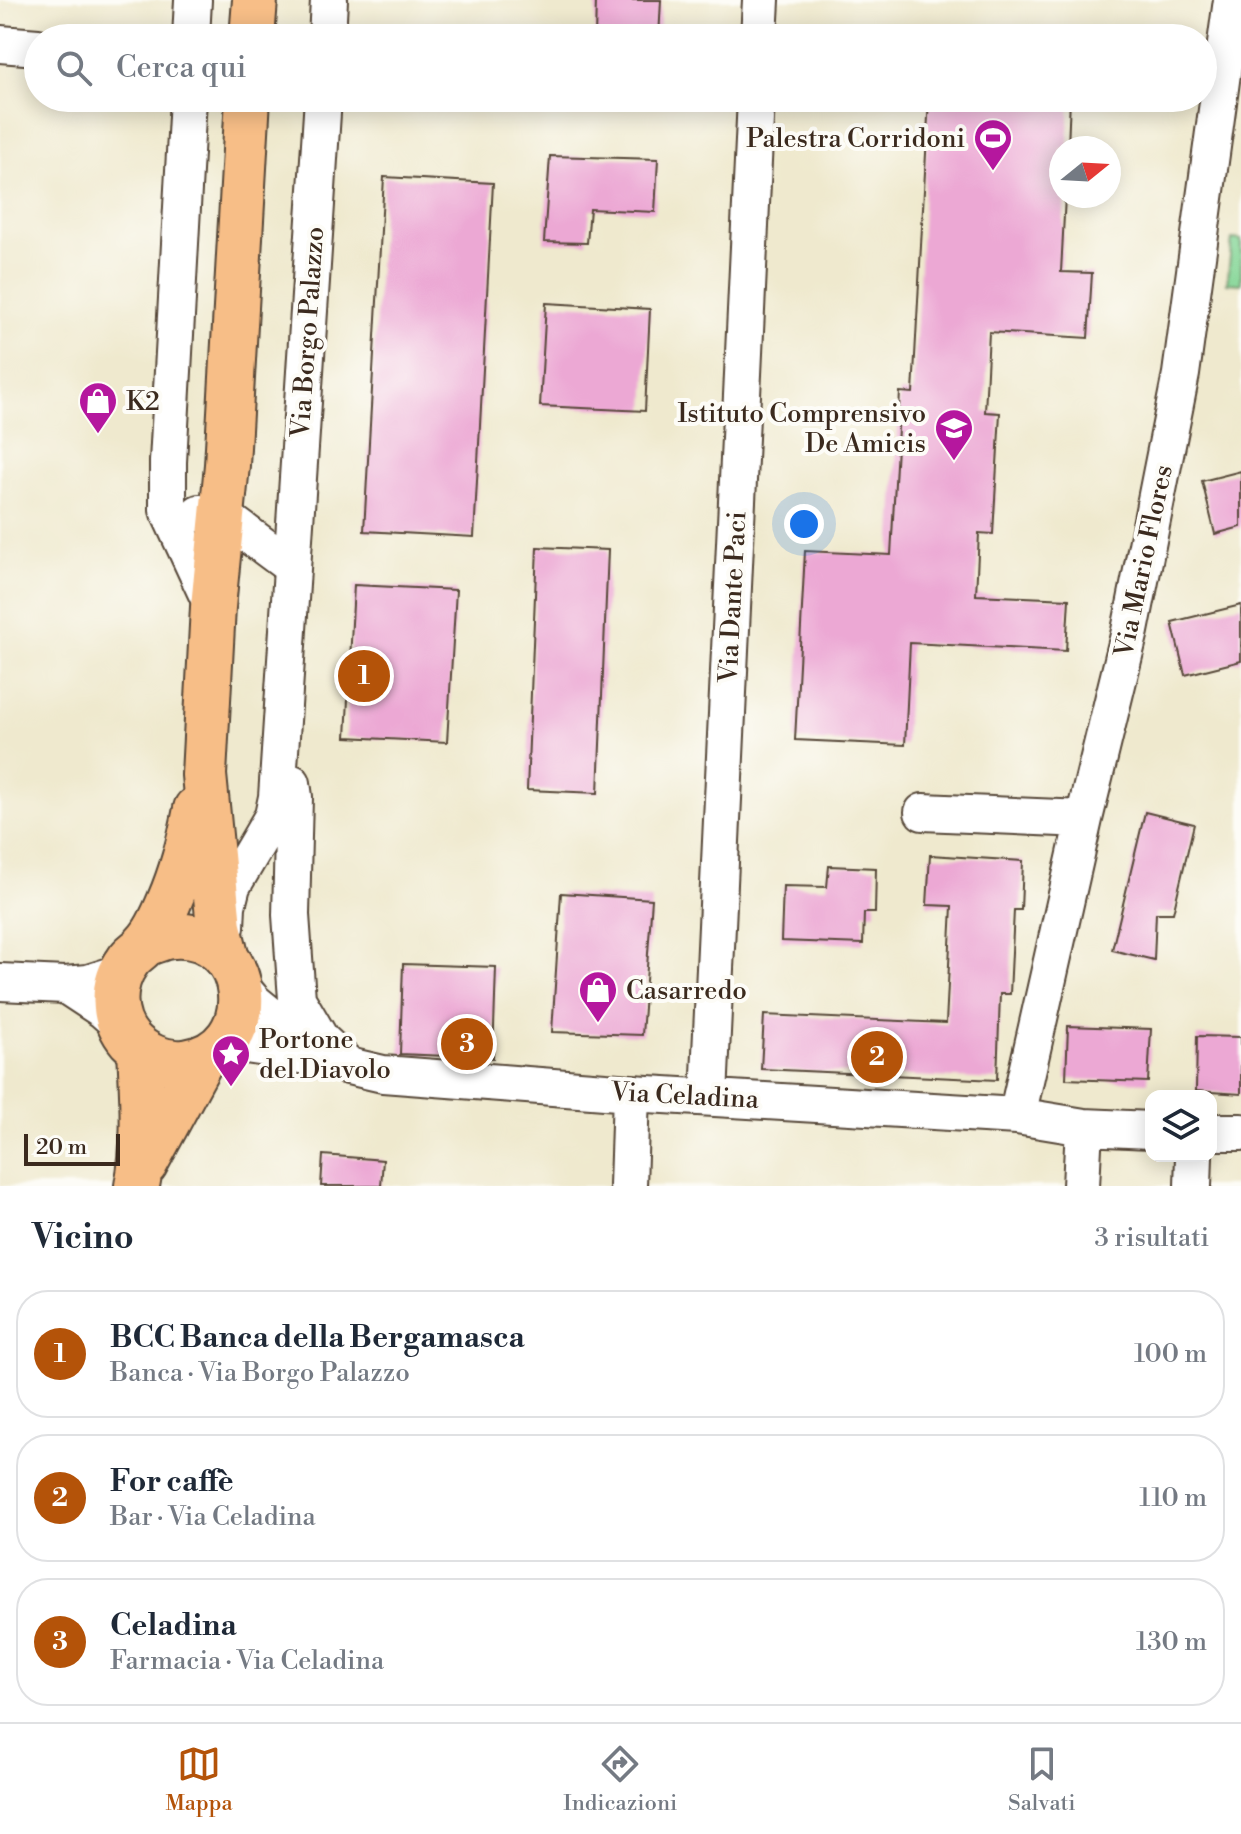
<!DOCTYPE html>
<html lang="it">
<meta charset="utf-8">
<style>
:root{--surface:#fff;--page:#f2f2f3;--text:#1f2937;--muted:#747a83;--line:#e0e1e3;--accent:#b45309}
body{margin:0;font-family:"Libre Bodoni",serif;background:var(--page);color:var(--text)}
.controls{position:absolute;right:24px;bottom:24px;display:grid;overflow:hidden;border-radius:16px;box-shadow:0 4px 20px #0003}
.controls button{width:72px;height:72px;display:grid;place-items:center;padding:0;border:0;border-bottom:2px solid var(--line);background:var(--surface);color:var(--text);font:40px sans-serif}
.compass{position:absolute;left:1049px;top:136px;width:72px;height:72px;border-radius:50%;background:var(--surface);box-shadow:0 4px 20px #0003;rotate:72deg}
.scale{position:absolute;left:24px;bottom:20px;width:96px;box-sizing:border-box;padding-left:8px;border:4px solid #3b2a1e;border-top:0;font-size:22px;line-height:28px;white-space:nowrap;color:#3b2a1e;-webkit-text-stroke:6px #fdfcf7;paint-order:stroke}
.you{position:absolute;left:804px;top:524px;width:28px;height:28px;margin:-20px;border:6px solid #fff;border-radius:50%;background:#1a73e8;box-shadow:0 0 0 12px #1a73e833}
.badge{display:grid;place-items:center;width:52px;height:52px;border-radius:50%;background:var(--accent);color:#fff;font-size:26px;font-weight:700}
.pin{position:absolute;translate:-50% -50%;border:4px solid #fff;box-shadow:0 2px 8px #0006}
.list{margin:0;padding:0;list-style:none}
h2{display:flex;justify-content:space-between;align-items:center;height:104px;margin:0;padding:0 32px;font-size:34px}
h2 small{font-size:26px;font-weight:400;color:var(--muted)}
.list li{display:grid;grid-template-columns:52px 1fr auto;gap:24px;align-items:center;box-sizing:border-box;height:128px;margin:0 16px 16px;padding:0 16px;border:2px solid var(--line);border-radius:32px}
.list b{display:block;font-size:30px;white-space:nowrap}
.list p{margin:0;font-size:26px;white-space:nowrap;color:var(--muted)}
.list em{font-size:26px;font-style:normal;color:var(--muted)}
.icon{flex:none;width:44px;height:44px;fill:none;stroke:currentColor;stroke-width:2;stroke-linecap:round;stroke-linejoin:round}
.map{position:relative;flex:none;width:1241px;height:1186px;overflow:hidden}
.search{position:absolute;background:var(--surface);box-shadow:0 4px 20px #0003;left:24px;right:24px;top:24px;height:88px;display:flex;align-items:center;gap:20px;box-sizing:border-box;padding:0 28px;border-radius:44px;color:var(--muted);font-size:30px}
.sheet{height:536px;background:var(--surface)}
nav{display:flex;justify-content:space-around;align-items:center;box-sizing:border-box;height:112px;border-top:2px solid var(--line);background:var(--surface);font-size:22px;color:var(--muted)}
nav a{display:grid;justify-items:center;gap:4px}
nav .on{color:var(--accent)}
.map>svg:first-child{display:block}
.garden{fill:#85d697;stroke:#60805a;stroke-width:2}
.building{fill:#eca8d4}
.lines{fill:none;stroke-linecap:round;stroke-linejoin:round}
.minor-casing{stroke:#564738;stroke-width:40}
.major-casing{stroke:#564738;stroke-width:48}
.minor{stroke:#fff;stroke-width:36}
.major{stroke:#f7be87;stroke-width:44}
.labels{text-anchor:middle;stroke-width:8;stroke-linejoin:round;paint-order:stroke}
.poi-label{font-size:26px;fill:#3b2a1e;stroke:#fdfcf7;text-anchor:start}
.street-label{font-size:26px;fill:#3b2a1e;stroke:#fdfcf7}
</style>
<div class="map">
<svg width="1241" height="1186" viewBox="0 0 1241 1186">
<rect width="100%" height="100%" fill="#fdfcf7"/>
<filter id="ink" filterUnits="userSpaceOnUse"><feTurbulence type="fractalNoise" baseFrequency=".0125" numOctaves="2"/><feDisplacementMap in="SourceGraphic" scale="16" xChannelSelector="R" yChannelSelector="G"/><feConvolveMatrix kernelMatrix="1 2 1 2 8 2 1 2 1" color-interpolation-filters="sRGB"/></filter>
<filter id="wash" filterUnits="userSpaceOnUse"><feTurbulence type="fractalNoise" baseFrequency=".006" numOctaves="4" result="noise"/><feDisplacementMap in="SourceGraphic" scale="32" xChannelSelector="R" yChannelSelector="G"/><feGaussianBlur stdDeviation="1.8" result="paint"/><feColorMatrix in="noise" values="0 0 0 0 0 0 0 0 0 0 0 0 0 0 0 0 0 1.4 0 .05"/><feComposite in="paint" operator="in"/></filter>
<g filter="url(#wash)">
<rect width="100%" height="100%" fill="#efe9ce"/>
<path class="garden" d="M1232,239l9,1v44l-14,-1z"/>
<g id="blocks">
<path class="building" d="M596,0h65l-2,38h-64z
M929,98h141l-2,50h-7v48h4l-4,76 31,1 -4,65 -99,-6 -4,80 15,1 -7,121 -14,-1 -3,62 93,4 -3,52 -156,-8 -5,102 -110,-5 10,-189 86,4 9,-163 13,1z
M550,156l108,3 -3,53 -65,-3 -3,34 -43,-1z
M384,177l109,6 -19,354 -110,-6z
M546,303l104,6 -5,102 -105,-5z
M1241,471v56l-26,7 -13,-53z
M537,547l71,3 -10,243 -71,-3z
M354,585l102,5 -9,152 -101,-5z
M1241,605v56l-56,14 -13,-53z
M1145,812l49,12 -21,89h-17l-2,47 -42,-10z
M930,855l93,6 -2,49h-7l-4,84h-10l-3,86 -236,-11 3,-54 182,8 6,-117 -25,-1z
M829,866l47,2 -1,45h-11l-1,31 -82,-3 2,-55 44,1z
M561,893l91,6 -10,136 -90,-3z
M403,964l93,3 -3,91 -93,-4z
M1068,1026l83,3 -3,53 -82,-3z
M1197,1036l44,1v57l-45,-3z
M323,1155l60,5 -2,26h-60z"/>
</g>
</g>
<g filter="url(#ink)">
<use href="#blocks" fill-opacity="0" stroke="#564738" stroke-width="2"/>
<g class="lines">
<g class="minor-casing">
<path id="minor" d="M191,38l2,-38
M327,38l2,-38
M759,38l2,-38
M0,44l38,3
M188,98l-20,364v48l45,97
M199,513l23,2 70,52
M292,783l2,14 -3,118 6,84 24,41 28,26
M923,812l161,7
M226,927l1,-21 5,-20 41,-70 4,-19 46,-699
M120,973l-32,10 -23,2 38,25 17,15
M0,982l65,3
M240,986l14,16 65,53
M222,1045h24l33,5 104,24 248,19 386,23 67,11 67,3
M709,1096l47,-998
M1017,1116l67,-297 46,-188 51,-257 51,-374
M1211,1132h30
M628,1186l3,-93
M1081,1186l3,-59
M1193,1186l1,-30"/>
</g>
<g class="major-casing">
<path id="major" d="M252,38l3,-38
M145,944c10,-3 19,-8 29,-8 80,-5 92,115 11,126 -21,2 -41,-7 -55,-22 -19,-22 -19,-56 -2,-79 4,-7 12,-10 17,-17 9,-9 19,-30 24,-42 13,-30 21,-61 27,-93
M227,959l-8,-32 -15,-152 9,-168 14,-142 21,-367
M145,1164l58,-107
M137,1186c9,-44 5,-92 3,-137"/>
</g>
<use href="#minor" class="minor"/>
<use href="#major" class="major"/>
</g>
</g>
<defs>
<g id="stadium-pin" transform="scale(2)"><path d="M0 17L-7.5 6A9.5 9.5 0 1 1 7.5 6Z" fill="#b5179e" stroke="#fdfcf7"/><path d="M0-5a6.5 5 0 1 0 0 10a6.5 5 0 1 0 0-10ZM-3.5-1.8h7v3.6h-7Z" fill="#fff"/></g>
<g id="shop-pin" transform="scale(2)"><path d="M0 17L-7.5 6A9.5 9.5 0 1 1 7.5 6Z" fill="#b5179e" stroke="#fdfcf7"/><path d="M-5-2.5h2.3a2.7 3.5 0 0 1 5.4 0H5L5.5 6h-11ZM-1.5-2.5h3a1.5 2.3 0 0 0-3 0Z" fill="#fff"/></g>
<g id="school-pin" transform="scale(2)"><path d="M0 17L-7.5 6A9.5 9.5 0 1 1 7.5 6Z" fill="#b5179e" stroke="#fdfcf7"/><path d="M0-5L7-2L0 1L-7-2ZM-4 1L0 2.5L4 1V4Q0 6-4 4Z" fill="#fff"/></g>
<g id="sight-pin" transform="scale(2)"><path d="M0 17L-7.5 6A9.5 9.5 0 1 1 7.5 6Z" fill="#b5179e" stroke="#fdfcf7"/><path d="M0-6L1.8-2.2L6-1.7L2.9 1.2L3.7 5.4L0 3.3L-3.7 5.4L-2.9 1.2L-6-1.7L-1.8-2.2Z" fill="#fff"/></g>
</defs>
<g fill-rule="evenodd">
<use href="#stadium-pin" x="993" y="138"/>
<use href="#shop-pin" x="98" y="401"/>
<use href="#school-pin" x="954" y="428"/>
<use href="#shop-pin" x="598" y="990"/>
<use href="#sight-pin" x="231" y="1054"/>
</g>
<g class="labels">
<g class="poi-label">
<text x="965" y="147" text-anchor="end">Palestra Corridoni</text>
<text x="126" y="410">K2</text>
<text x="926" y="422" text-anchor="end">Istituto Comprensivo<tspan x="926" dy="30">De Amicis</tspan></text>
<text x="626" y="999">Casarredo</text>
<text x="259" y="1048">Portone<tspan x="259" dy="30">del Diavolo</tspan></text>
</g>
<g class="street-label">
<text transform="translate(307 332) rotate(-86)" y="9">Via Borgo Palazzo</text>
<text transform="translate(1143 561) rotate(-78)" y="9">Via Mario Flores</text>
<text transform="translate(732 597) rotate(-87)" y="9">Via Dante Paci</text>
<text transform="translate(685 1095) rotate(3)" y="9">Via Celadina</text>
</g>
</g>
</svg>
<div class="controls">
<button><svg class="icon" aria-label="layers" viewBox="0 0 24 24"><path d="M12 4l9 5-9 5-9-5zM3 14l9 5 9-5"/></svg></button>
</div>
<svg class="compass" viewBox="-18 -18 36 36"><path d="M0-13l5 13h-10z" fill="#e53935"/><path d="M0 13l5-13h-10z" fill="#747a83"/></svg>
<div class="scale">20 m</div>
<div class="you"></div>
<div class="pin badge" style="left:364px;top:676px">1</div>
<div class="pin badge" style="left:877px;top:1057px">2</div>
<div class="pin badge" style="left:467px;top:1044px">3</div>
<div class="search"><svg class="icon" aria-label="search" viewBox="0 0 24 24"><circle cx="10" cy="10" r="6"/><path d="M15 15l6 6"/></svg>Cerca qui</div>
</div>
<section class="sheet">
<h2>Vicino<small>3 risultati</small></h2>
<ul class="list">
<li><span class="badge">1</span><div><b>BCC Banca della Bergamasca</b><p>Banca · Via Borgo Palazzo</p></div><em>100 m</em></li>
<li><span class="badge">2</span><div><b>For caffè</b><p>Bar · Via Celadina</p></div><em>110 m</em></li>
<li><span class="badge">3</span><div><b>Celadina</b><p>Farmacia · Via Celadina</p></div><em>130 m</em></li>
</ul>
</section>
<nav>
<a class="on"><svg class="icon" aria-label="map" viewBox="0 0 24 24"><path d="M3 6l6-2 6 2 6-2v14l-6 2-6-2-6 2zM9 4v14M15 6v14"/></svg>Mappa</a>
<a><svg class="icon" aria-label="directions" viewBox="0 0 24 24"><path d="M12 3l9 9-9 9-9-9zM9 14v-3h6M13 9l2 2-2 2"/></svg>Indicazioni</a>
<a><svg class="icon" aria-label="saved" viewBox="0 0 24 24"><path d="M7 4h10v16l-5-4-5 4z"/></svg>Salvati</a>
</nav>
